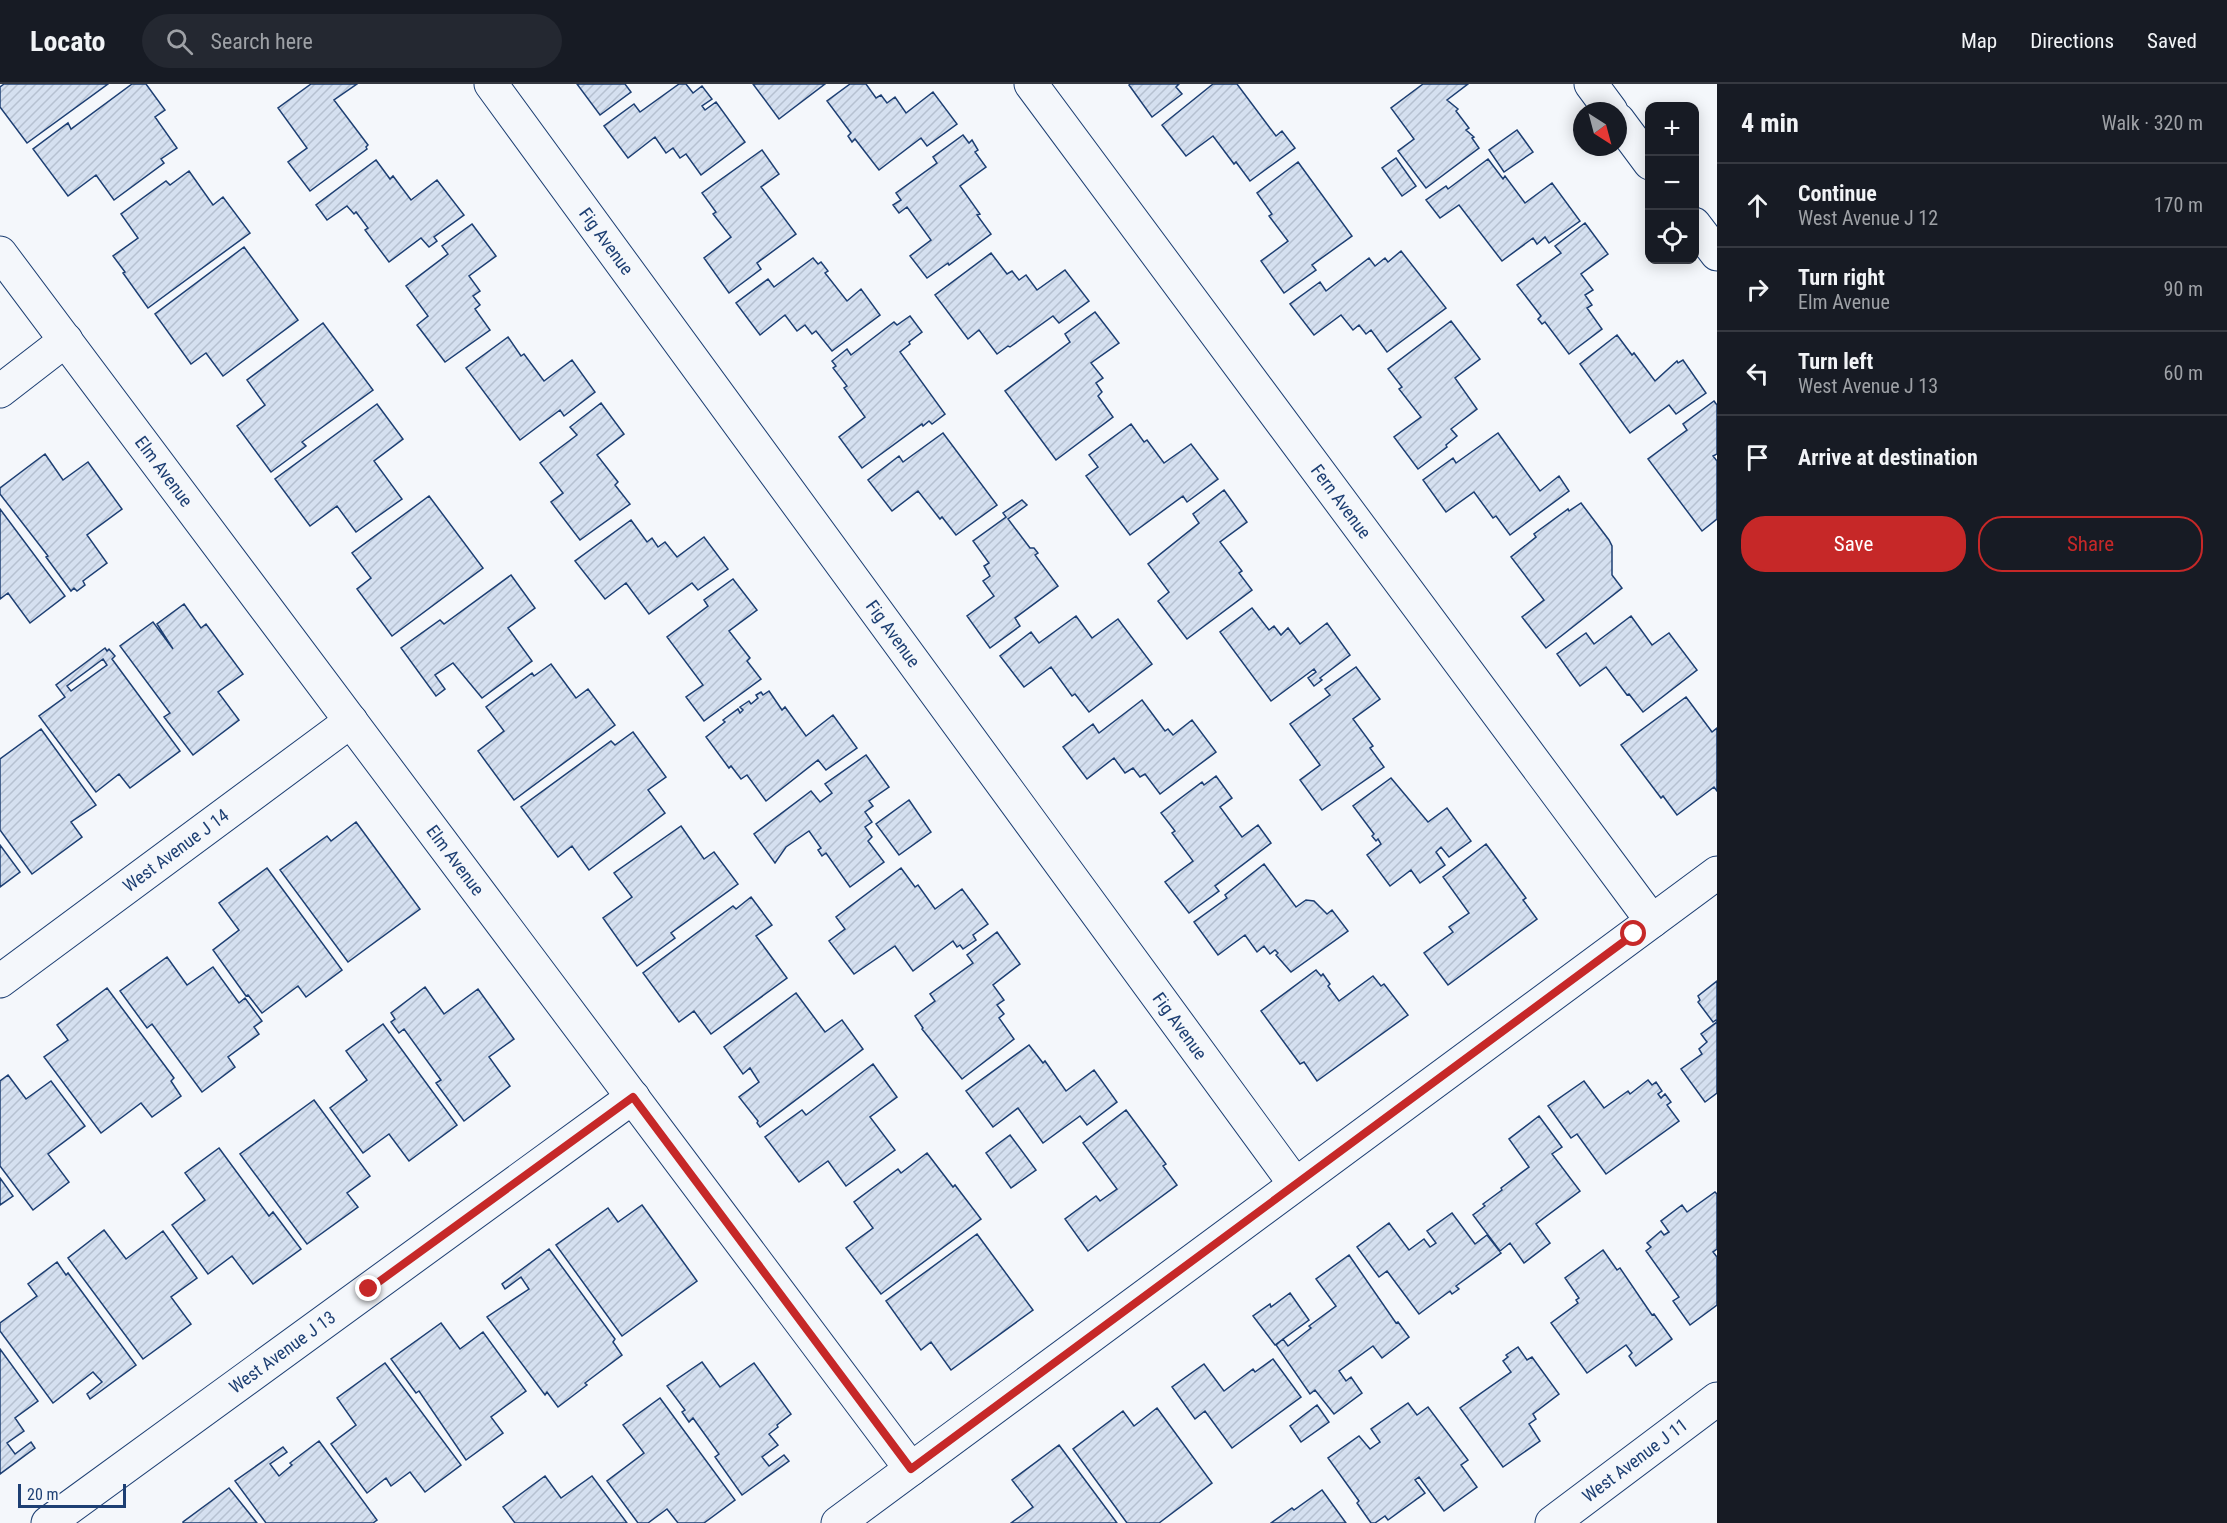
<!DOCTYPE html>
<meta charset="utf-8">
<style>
:root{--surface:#171b24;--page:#242831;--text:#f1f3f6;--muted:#9ea1a6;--line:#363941;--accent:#c62828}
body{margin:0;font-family:"Roboto Condensed",sans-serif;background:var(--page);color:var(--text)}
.controls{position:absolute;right:18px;top:18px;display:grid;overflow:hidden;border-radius:12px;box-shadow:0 3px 15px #0003}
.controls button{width:54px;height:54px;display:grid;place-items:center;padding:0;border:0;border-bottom:2px solid var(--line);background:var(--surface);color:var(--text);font:30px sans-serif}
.compass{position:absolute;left:1573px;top:18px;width:54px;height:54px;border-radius:50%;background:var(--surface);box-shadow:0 3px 15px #0003;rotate:144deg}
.scale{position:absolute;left:18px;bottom:15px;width:108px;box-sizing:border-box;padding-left:6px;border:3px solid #1d3f73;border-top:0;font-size:16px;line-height:21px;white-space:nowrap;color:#1d3f73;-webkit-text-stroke:4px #f4f7fb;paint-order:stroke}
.stop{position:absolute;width:18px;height:18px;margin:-14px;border:4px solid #c62828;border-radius:50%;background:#fff}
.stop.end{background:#c62828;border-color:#fff;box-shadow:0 2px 6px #0008}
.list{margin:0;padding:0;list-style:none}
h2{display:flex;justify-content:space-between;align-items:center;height:78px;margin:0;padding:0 24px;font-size:26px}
h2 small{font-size:20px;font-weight:400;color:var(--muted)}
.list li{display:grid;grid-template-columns:39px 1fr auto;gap:18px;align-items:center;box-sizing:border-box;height:84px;padding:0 24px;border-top:2px solid var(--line)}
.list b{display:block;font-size:22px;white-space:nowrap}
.list p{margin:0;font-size:20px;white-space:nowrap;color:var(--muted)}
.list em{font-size:20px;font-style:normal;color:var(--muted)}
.actions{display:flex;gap:12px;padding:18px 24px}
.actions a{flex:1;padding:14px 0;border:2px solid var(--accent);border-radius:24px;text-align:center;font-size:21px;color:var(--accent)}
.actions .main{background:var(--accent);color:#fff}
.icon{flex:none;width:33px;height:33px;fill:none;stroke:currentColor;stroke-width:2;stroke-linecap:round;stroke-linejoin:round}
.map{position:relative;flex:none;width:1717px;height:1439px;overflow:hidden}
header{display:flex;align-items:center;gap:36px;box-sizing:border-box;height:84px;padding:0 30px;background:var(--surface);border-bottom:2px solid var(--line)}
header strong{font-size:28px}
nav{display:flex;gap:33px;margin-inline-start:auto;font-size:21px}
.search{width:420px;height:54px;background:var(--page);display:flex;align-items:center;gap:15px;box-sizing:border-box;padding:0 21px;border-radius:33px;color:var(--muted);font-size:22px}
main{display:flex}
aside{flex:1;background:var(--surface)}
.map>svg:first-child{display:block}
.building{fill:url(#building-hatch);stroke:#1d3f73;stroke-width:1.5;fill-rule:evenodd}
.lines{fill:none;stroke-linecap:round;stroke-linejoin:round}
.minor-casing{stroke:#1d3f73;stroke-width:35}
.minor{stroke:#f4f7fb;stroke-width:33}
.route{stroke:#c62828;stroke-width:8}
.labels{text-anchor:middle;stroke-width:4.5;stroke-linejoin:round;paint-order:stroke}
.street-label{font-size:18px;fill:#1d3f73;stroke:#f4f7fb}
</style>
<header>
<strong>Locato</strong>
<div class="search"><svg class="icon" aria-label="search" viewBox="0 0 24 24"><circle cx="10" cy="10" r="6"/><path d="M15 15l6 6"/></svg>Search here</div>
<nav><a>Map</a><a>Directions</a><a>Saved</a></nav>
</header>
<main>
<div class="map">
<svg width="1717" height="1439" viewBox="0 0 1717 1439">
<defs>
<pattern id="building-hatch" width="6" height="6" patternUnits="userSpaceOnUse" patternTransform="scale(1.5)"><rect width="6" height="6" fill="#d5e0f0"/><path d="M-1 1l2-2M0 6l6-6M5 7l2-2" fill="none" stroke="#b6c1d1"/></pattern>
</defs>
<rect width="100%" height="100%" fill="#f4f7fb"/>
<path class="building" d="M4,0h104l-81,59 -27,-36v-20z
M132,0h14l19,26 -10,7 22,31 -16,11 3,4 -50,37 -18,-25 -28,21 -35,-47 35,-26 3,6z
M311,0h46l-23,16 34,45 -2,2 1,2 -57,42 -22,-29 19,-14 -29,-40z
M577,0h48l6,8 -31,23z
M679,0h7l7,9 9,-7 10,13 -10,7 3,4 11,-8 29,40 -44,33 -15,-21 -6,4 -7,-10 -7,5 -11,-16 -27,21 -24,-32 30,-22 6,8z
M753,0h72l-46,35z
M850,0h16l10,14 5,-3 6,8 8,-6 11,16 27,-21 24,32 -30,22 -6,-8 -42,32 -24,-31 -3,3 -4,-6 3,-3 -24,-32z
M1130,0h49l-3,3 6,7 -30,23 -23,-32z
M1213,0h24l39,52 6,-5 13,17 -45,33 -14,-19 -2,2 -21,-28 -27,20 -24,-31z
M1423,0h45l-21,16 11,9 -2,2 13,17 -3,2 8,7 -2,1 7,10 -53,40 -28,-37 16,-12 -23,-31z
M1517,46l16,22 -29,20 -15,-22z
M963,51l6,8 3,-3 6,10 -3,2 11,15 -26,19 20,28 -3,1 14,19 -42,31 -1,-2 -21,15 -17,-22 21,-16 -24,-33 -8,6 -6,-8 8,-5 -5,-7 41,-30 -4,-6z
M762,66l17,24 -18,13 35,47 -39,29 4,6 -32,24 -25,-35 27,-21 -18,-23 3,-2 -14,-19z
M1396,74l20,28 -14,10 -20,-28z
M1488,75l15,20 2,-3 20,27 27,-20 28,38 -31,22 -4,-6 -8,7 -4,-6 -31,23 -43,-56 -19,13 -14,-18 20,-14 2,3z
M376,76l14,19 3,-3 18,24 26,-20 27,35 -30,22 3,4 -8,6 -8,-9 -32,24 -24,-32 3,-2 -12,-16 -2,2 -7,-8 -20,14 -11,-15z
M1298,78l54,74 -40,29 4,5 -32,23 -23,-32 27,-20 -19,-25 3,-2 -15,-21z
M189,87l24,34 10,-8 27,36 -102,75 -25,-35 2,-1 -12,-16 25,-18 -17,-24 45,-33 4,4z
M1585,139l23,31 -27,20 12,16 -8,5 7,10 -5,3 15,21 -33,25 -24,-32 -3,2 -4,-5 3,-3 -24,-31 44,-32 -6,-7z
M472,140l24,32 -27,20 11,15 -7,5 7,9 -5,4 15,21 -45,32 -28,-37 11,-9 -22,-30 42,-32 -6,-8z
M244,163l54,73 -75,56 -17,-23 -15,11 -36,-50z
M1401,167l45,57 -59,44 -16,-22 -5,4 -7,-9 -6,5 -12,-15 -27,20 -24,-31 30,-22 6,9 43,-33 6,8 10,-8 3,4z
M991,169l16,21 5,-3 7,9 7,-5 11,15 28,-20 24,31 -30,22 -6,-7 -43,31 -2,-1 -11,8 -18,-24 -11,9 -33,-44z
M813,174l5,6 3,-2 7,9 -3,2 22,28 14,-12 19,26 -48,36 -16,-20 -4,3 -7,-9 -8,6 -12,-16 -25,20 -24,-32 32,-24 6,8z
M1095,228l24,31 -28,20 12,15 -7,5 6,9 -4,4 15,21 -57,43 -51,-69 65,-49 -5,-8z
M910,232l12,16 -13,10 1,2 -10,8 45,62 -13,10 -3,-3 -6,5 -1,-2 -60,44 -23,-31 26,-20 -21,-29 3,-2 -14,-18 3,-2 -4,-5 15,-12 4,6 43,-33 3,3z
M1451,237l29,38 -25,19 22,31 -26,20 6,7 -11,9 1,2 -29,22 -24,-32 27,-20 -22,-28 3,-2 -14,-18z
M323,239l50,67 -71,52 4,4 -35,26 -34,-46 28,-21 -18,-25z
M1617,251l15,20 2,-2 21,28 22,-20 1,2 5,-3 23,33 -30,21 -7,-9 -39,28 -50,-69z
M508,253l13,19 3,-2 20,27 28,-21 23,32 -31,24 -4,-6 -40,30 -54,-72z
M1714,317l3,4v49l-4,2 4,5v58l-15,12 -54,-72 39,-29 -4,-6z
M601,319l23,31 -27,21 21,27 -3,3 15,19 -50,36 -29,-38 12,-9 -23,-30 37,-28 -7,-8z
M377,320l26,35 -29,22 28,38 -46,33 -19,-26 -27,20 -35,-47z
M1131,340l13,18 3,-2 17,23 27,-19 27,35 -31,23 -4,-6 -53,39 -44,-59 12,-9 -9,-12z
M943,349l54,72 -41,30 -14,-18 -2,2 -22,-28 -26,20 -24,-31 31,-24 4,6z
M1498,349l42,58 19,-15 10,15 -59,44 -14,-19 -3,2 -19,-26 -28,20 -23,-32 30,-22 3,5z
M45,370l18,26 25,-18 34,47 -35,26 20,28 -24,18 2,4 -8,6 -3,-3 -3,3 -25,-34 2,-1 -48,-62v-6z
M1224,406l23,32 -27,20 22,29 -3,2 13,17 -65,49 -29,-38 11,-9 -21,-28 51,-41 -6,-9z
M429,412l54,72 -91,68 -35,-47 14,-11 -19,-25z
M1022,416l5,5 -19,14 22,29h4l4,5 -3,2 23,31 -43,32 5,8 -30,22 -23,-32 27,-20 -11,-15 7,-5 -6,-10 5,-3 -16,-22 33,-24 -3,-4z
M1581,419l28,37 3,6v29l10,13 -76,60 -24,-31 22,-17 -33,-43 25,-20 -2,-3 34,-25 1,2z
M0,425l65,87 -35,27 -22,-30 -8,6z
M631,436l16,22 5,-4 6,9 7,-5 12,15 27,-20 24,32 -30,21 -6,-7 -43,31 -23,-31 -21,16 -30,-38z
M511,491l24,33 -27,20 24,33 -50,37 -29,-35 -18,12 10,14 -9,7 -35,-48 39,-28 4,4z
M733,495l24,31 -28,21 21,27 -3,3 14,18 -57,42 -18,-24 17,-12 -36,-48 41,-31 -4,-6z
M184,520l17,24 5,-4 37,50 -25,18 21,28 -46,35 -29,-38 6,-4 -50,-67 33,-24 20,27 -16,-25z
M1252,524l17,22 5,-4 7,9 7,-7 12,16 27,-21 23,32 -30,23 2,2 -8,6 -6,-8 8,-6 -2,-3 -43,32 -51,-69z
M1076,532l16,22 26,-19 34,45 -63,48 -14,-18 -3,2 -21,-29 -27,20 -24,-31 31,-24 8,11z
M1631,532l21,29 17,-12 28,37 -54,42 -14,-18 -2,1 -21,-28 -26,19 -23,-32 29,-21 8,11z
M105,564l2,3 2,-2 6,7 -3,3 68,92 -50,37 -11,-14 -23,18 -57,-76 26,-19 -9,-12zM103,575l4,6 -36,26 -4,-5z
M551,580l25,34 12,-9 27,36 -101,75 -36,-49 26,-20 -18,-24 46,-34 2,3z
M1356,583l24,32 -27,20 20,27 -3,2 14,19 -62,43 -22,-30 20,-15 -30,-41 40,-29 -5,-6z
M769,607l13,19 3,-3 21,29 27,-21 24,33 -31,22 -8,-10 -52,41 -19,-26 -6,4 -10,-13 -2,2 -23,-31 19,-15 -2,-2 15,-11 2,4 3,-3 -3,-3 9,-6 2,3 7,-6 -2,-3 5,-3 2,3z
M1686,613l26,35 5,-4v63l-3,-4 -37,28 -14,-19 -2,2 -40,-53z
M1142,616l23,31 3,-2 5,6 19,-15 24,32 -56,42 -15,-20 -5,3 -7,-9 -8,5 -11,-15 -27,21 -24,-32 30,-23 6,9z
M41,645l55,76 -25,17 11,15 -50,37 -32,-44v-71z
M633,648l33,45 -18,13 17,23 -76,57 -17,-24 -14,11 -37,-50 90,-66 4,4z
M866,671l23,32 -20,14 4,5 -8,6 7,10 -7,5 7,10 -4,4 16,21 -34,25 -24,-34 -4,3 -4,-6 3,-2 -12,-17 -23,16 -11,16 -21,-29 57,-43 9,11 12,-9 -7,-9z
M1216,692l16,22 -12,9 22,30 16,-12 13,18 -56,43 4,5 -30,22 -24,-31 28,-21 -21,-28 3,-2 -14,-18 41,-31 2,3z
M1391,694l37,44 19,-14 24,33 -22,16 -8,-10 -5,5 9,13 -25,18 -9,-13 -21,16 -23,-31 14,-11 -3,-5 -2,2 -4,-5 2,-2 -21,-28z
M909,716l22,32 -32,23 -23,-31z
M356,738l64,87 -72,53 -68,-92 47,-34 4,5z
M681,742l23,33 10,-7 24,32 -67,49 4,5 -38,28 -34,-48 29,-21 -18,-24z
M1486,760l40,54 -3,2 14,19 -89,66 -24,-32 29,-21 -4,-5 20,-14 -26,-36z
M0,761l20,27 -20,15z
M1264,780l32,43 10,-7 8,1 13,13 5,-4 16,21 -57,41 -15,-17 2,-2 -3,-3 -5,4 -6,-8 -7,6 -12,-17 -27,20 -24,-33 33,-24 -2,-3z
M267,784l75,102 -36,27 -8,-11 -36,27 -14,-18 -2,1 -33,-46 26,-20 -20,-27z
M901,784l14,19 3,-2 17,24 27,-20 26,35 -15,11 3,5 -13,9 -3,-4 -3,2 -4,-6 -40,30 -18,-25 -41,28 -25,-33 16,-12 -9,-12z
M751,813l21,28 -16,11 31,42 -76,56 -17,-23 -15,11 -36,-49 90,-67 3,3z
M997,848l23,32 -27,21 11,15 -7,5 7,9 -5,4 15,21 -52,40 -40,-50 1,-1 -8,-12 20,-15 -5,-7 43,-31 -6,-8z
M167,873l20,28 26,-18 26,36 6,-5 17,23 -8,6 5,7 -31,23 7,10 -33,25 -50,-68 -5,4 -27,-37z
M1316,886l5,6 2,-2 7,10 -2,2 11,15 34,-25 8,10 3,-2 24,31 -91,66 -13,-19 -4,2 -39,-53z
M1717,897v41l-1,-2 -3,2 -15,-20 2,-2 -2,-4z
M425,903l19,27 34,-25 36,50 -25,18 21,29 -46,35 -28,-38 5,-3 -37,-51 -5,4 -8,-11 4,-3 -4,-6z
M107,904l67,90 -3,3 10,15 -29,21 -11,-14 -40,30 -57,-76 24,-17 -11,-15z
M796,909l29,39 17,-12 21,29 -103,78 -3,-4 1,-2 -19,-24 20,-15 -9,-14 -7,6 -19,-27z
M1717,938v71l-12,9 -24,-33 21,-15 -3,-5 8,-7 -6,-8z
M383,940l74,101 -48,36 -20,-27 -26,19 -33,-45 37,-28 -21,-29z
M1029,961l14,18 2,-2 21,30 28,-21 23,32 -30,23 -7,-9 -37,27 -25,-35 -25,19 -27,-36z
M873,980l24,33 -27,20 25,33 -49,36 -18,-25 -29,21 -34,-45 37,-27 4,5z
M8,991l18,24 25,-18 34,45 -37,28 21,28 -36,28 -33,-44v-85z
M1648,996l4,5 4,-3 6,9 -4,3 3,4 4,-4 6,8 -4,3 12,16 -73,53 -29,-40 -6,4 -23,-32 36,-25 20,27 24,-17 2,3z
M314,1016l56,76 -23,17 11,14 -51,37 -67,-90z
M1126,1026l40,54 -3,2 14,19 -89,66 -23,-32 31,-23 4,5 17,-12 -34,-46z
M1539,1032l23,31 -10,7 28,37 -44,33 14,19 -26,20 -14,-20 -10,8 -27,-36 12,-9 -2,-2 19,-14 -1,-2 28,-21 -20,-28z
M1010,1051l26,35 -25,18 -25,-35z
M219,1064l50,68 4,-4 28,37 -48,35 -21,-28 -24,18 -36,-49 33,-25 -20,-27z
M927,1069l26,34 2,-2 26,34 -100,75 -35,-46 27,-20 -19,-26 44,-33 3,4z
M0,1094l13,18 -13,9z
M1715,1108l2,2v55l-4,3 4,5v48l-27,20 -17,-24 6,-4 -33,-46 5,-4 -4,-4 14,-12 3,4 5,-3 -8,-11 21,-16 5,7z
M642,1121l55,76 -75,55 -66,-91 52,-37 10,14z
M1452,1129l23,31 12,-9 14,18 -45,33 3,3 -7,5 -2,-3 -31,23 -32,-43 -8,6 -22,-30 32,-24 20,27 15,-11 6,8 6,-4 -9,-12z
M104,1146l22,29 37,-28 34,47 -26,19 20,27 -48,35 -75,-101z
M977,1150l56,76 -82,60 -20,-28 -10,8 -35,-49z
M549,1165l66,90 -2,3 9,13 -37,28 2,2 -29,22 -11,-15 -2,3 -58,-78 42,-28 -8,-12 -16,12 -3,-5z
M1603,1166l14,20 3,-2 32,47 2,-1 18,25 -36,27 -7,-10 3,-3 -6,-8 -39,28 -36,-50 27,-20 -2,-3 3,-2 -14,-20z
M1349,1171l47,68 2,-1 11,15 -27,21 -9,-12 -34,25 7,10 5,-4 11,16 -28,21 -19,-24 -5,4 -34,-49 7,-6 5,7 23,-18 -2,-2 27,-20 -20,-27z
M57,1178l9,13 2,-2 68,92 -46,34 -3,-5 15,-12 -9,-10 -40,31 -53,-72v-8l37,-27 -9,-12z
M1290,1209l19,27 -34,25 -22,-29 17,-12 1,3z
M441,1239l19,26 23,-17 43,59 -35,26 12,16 -37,27 -47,-69 -3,2 -25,-34z
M1518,1263l9,13 5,-3 27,37 -26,20 3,5 -7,5 11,17 -37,26 -43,-59 51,-36 -8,-11 5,-4 -2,-2z
M0,1265l38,52 -23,17 9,13 -17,12 8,11 16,-12 4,6 -35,26z
M1273,1275l28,38 -69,51 -27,-37 -10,8 -23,-32 32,-23 20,27 29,-22 2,3z
M702,1278l18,25 34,-24 37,51 -14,11 1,2 -9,7 9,11 -16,12 7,9 15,-11 5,6 -47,34 -27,-38 4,-3 -26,-36 -4,4 -7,-10 3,-2 -18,-24z
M385,1279l76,102 -36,27 -15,-20 -19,14 -5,-8 -19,15 -36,-49 25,-19 -19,-27z
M660,1314l75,102 -31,23h-26l-11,-14 -19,14h-10l-31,-42 37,-28 -21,-28z
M1408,1319l9,12 11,-8 40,53 -7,5 16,22 -33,24 -25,-34 -4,3 10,13 -37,27 -3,-4 -10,7h-4l-14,-20 2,-2 -31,-43 31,-22 11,13 10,-7 -9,-13z
M1317,1321l12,17 -28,20 -11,-16z
M1157,1324l55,75 -53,40h-32l-54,-74 50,-38 11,15z
M319,1357l58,79 -4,3h-107l-31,-42 48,-34 4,5 -17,12 9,12 13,-11 -2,-2z
M1059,1361l58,78h-106l22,-16 -21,-27z
M545,1392l16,22 31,-22 35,47h-112l-12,-16z
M229,1404l28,35h-74v-1z
M1322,1406l24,33h-75l21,-15 2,2z"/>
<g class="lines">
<g class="minor-casing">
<g id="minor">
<path id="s1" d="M491,0l804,1100"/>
<path id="s2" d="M1031,0l621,837"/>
<path d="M1591,0l20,27"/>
<path d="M1618,36l32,43"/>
<path d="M1694,140l23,30"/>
<path id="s3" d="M0,169l911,1216"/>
<path d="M0,307l66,-51"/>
<path id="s4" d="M0,897l351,-260"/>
<path id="s5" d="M48,1439l585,-426"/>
<path d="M838,1439l879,-650"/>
<path id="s6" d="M1552,1439l165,-124"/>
</g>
</g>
<use href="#minor" class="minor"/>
</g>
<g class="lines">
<path class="route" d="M369,1205l264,-192 278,372 723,-535"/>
</g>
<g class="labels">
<g class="street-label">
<text dy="6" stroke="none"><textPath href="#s1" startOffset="195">Fig Avenue</textPath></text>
<text dy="6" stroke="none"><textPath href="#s3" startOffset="273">Elm Avenue</textPath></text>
<text dy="6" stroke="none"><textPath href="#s2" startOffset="520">Fern Avenue</textPath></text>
<text dy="6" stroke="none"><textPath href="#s1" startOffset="681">Fig Avenue</textPath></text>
<text dy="6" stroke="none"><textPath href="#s4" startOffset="219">West Avenue J 14</textPath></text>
<text dy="6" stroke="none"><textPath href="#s3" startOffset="759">Elm Avenue</textPath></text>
<text dy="6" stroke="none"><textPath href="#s1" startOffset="1167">Fig Avenue</textPath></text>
<text dy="6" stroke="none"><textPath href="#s5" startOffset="290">West Avenue J 13</textPath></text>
<text dy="6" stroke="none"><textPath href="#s6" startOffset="104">West Avenue J 11</textPath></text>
</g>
</g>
</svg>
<div class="controls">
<button>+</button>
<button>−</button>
<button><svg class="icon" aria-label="locate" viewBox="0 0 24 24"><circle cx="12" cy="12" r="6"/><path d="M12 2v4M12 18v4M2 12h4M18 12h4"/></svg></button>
</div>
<svg class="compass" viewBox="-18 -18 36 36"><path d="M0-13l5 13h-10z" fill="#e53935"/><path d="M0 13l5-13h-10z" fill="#9ea1a6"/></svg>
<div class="scale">20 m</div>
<div class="stop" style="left:1634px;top:850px"></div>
<div class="stop end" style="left:369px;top:1205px"></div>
</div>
<aside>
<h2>4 min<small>Walk · 320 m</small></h2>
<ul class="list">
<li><svg class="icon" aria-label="ahead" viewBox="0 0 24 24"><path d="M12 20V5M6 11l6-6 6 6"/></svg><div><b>Continue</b><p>West Avenue J 12</p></div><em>170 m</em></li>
<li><svg class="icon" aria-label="right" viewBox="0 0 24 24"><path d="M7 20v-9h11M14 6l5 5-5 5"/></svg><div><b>Turn right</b><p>Elm Avenue</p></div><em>90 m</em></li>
<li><svg class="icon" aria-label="left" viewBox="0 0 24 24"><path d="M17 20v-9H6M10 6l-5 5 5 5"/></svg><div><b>Turn left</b><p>West Avenue J 13</p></div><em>60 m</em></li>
<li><svg class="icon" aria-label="arrive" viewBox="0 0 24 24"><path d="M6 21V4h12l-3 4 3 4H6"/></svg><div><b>Arrive at destination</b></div></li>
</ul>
<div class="actions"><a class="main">Save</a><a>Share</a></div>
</aside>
</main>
